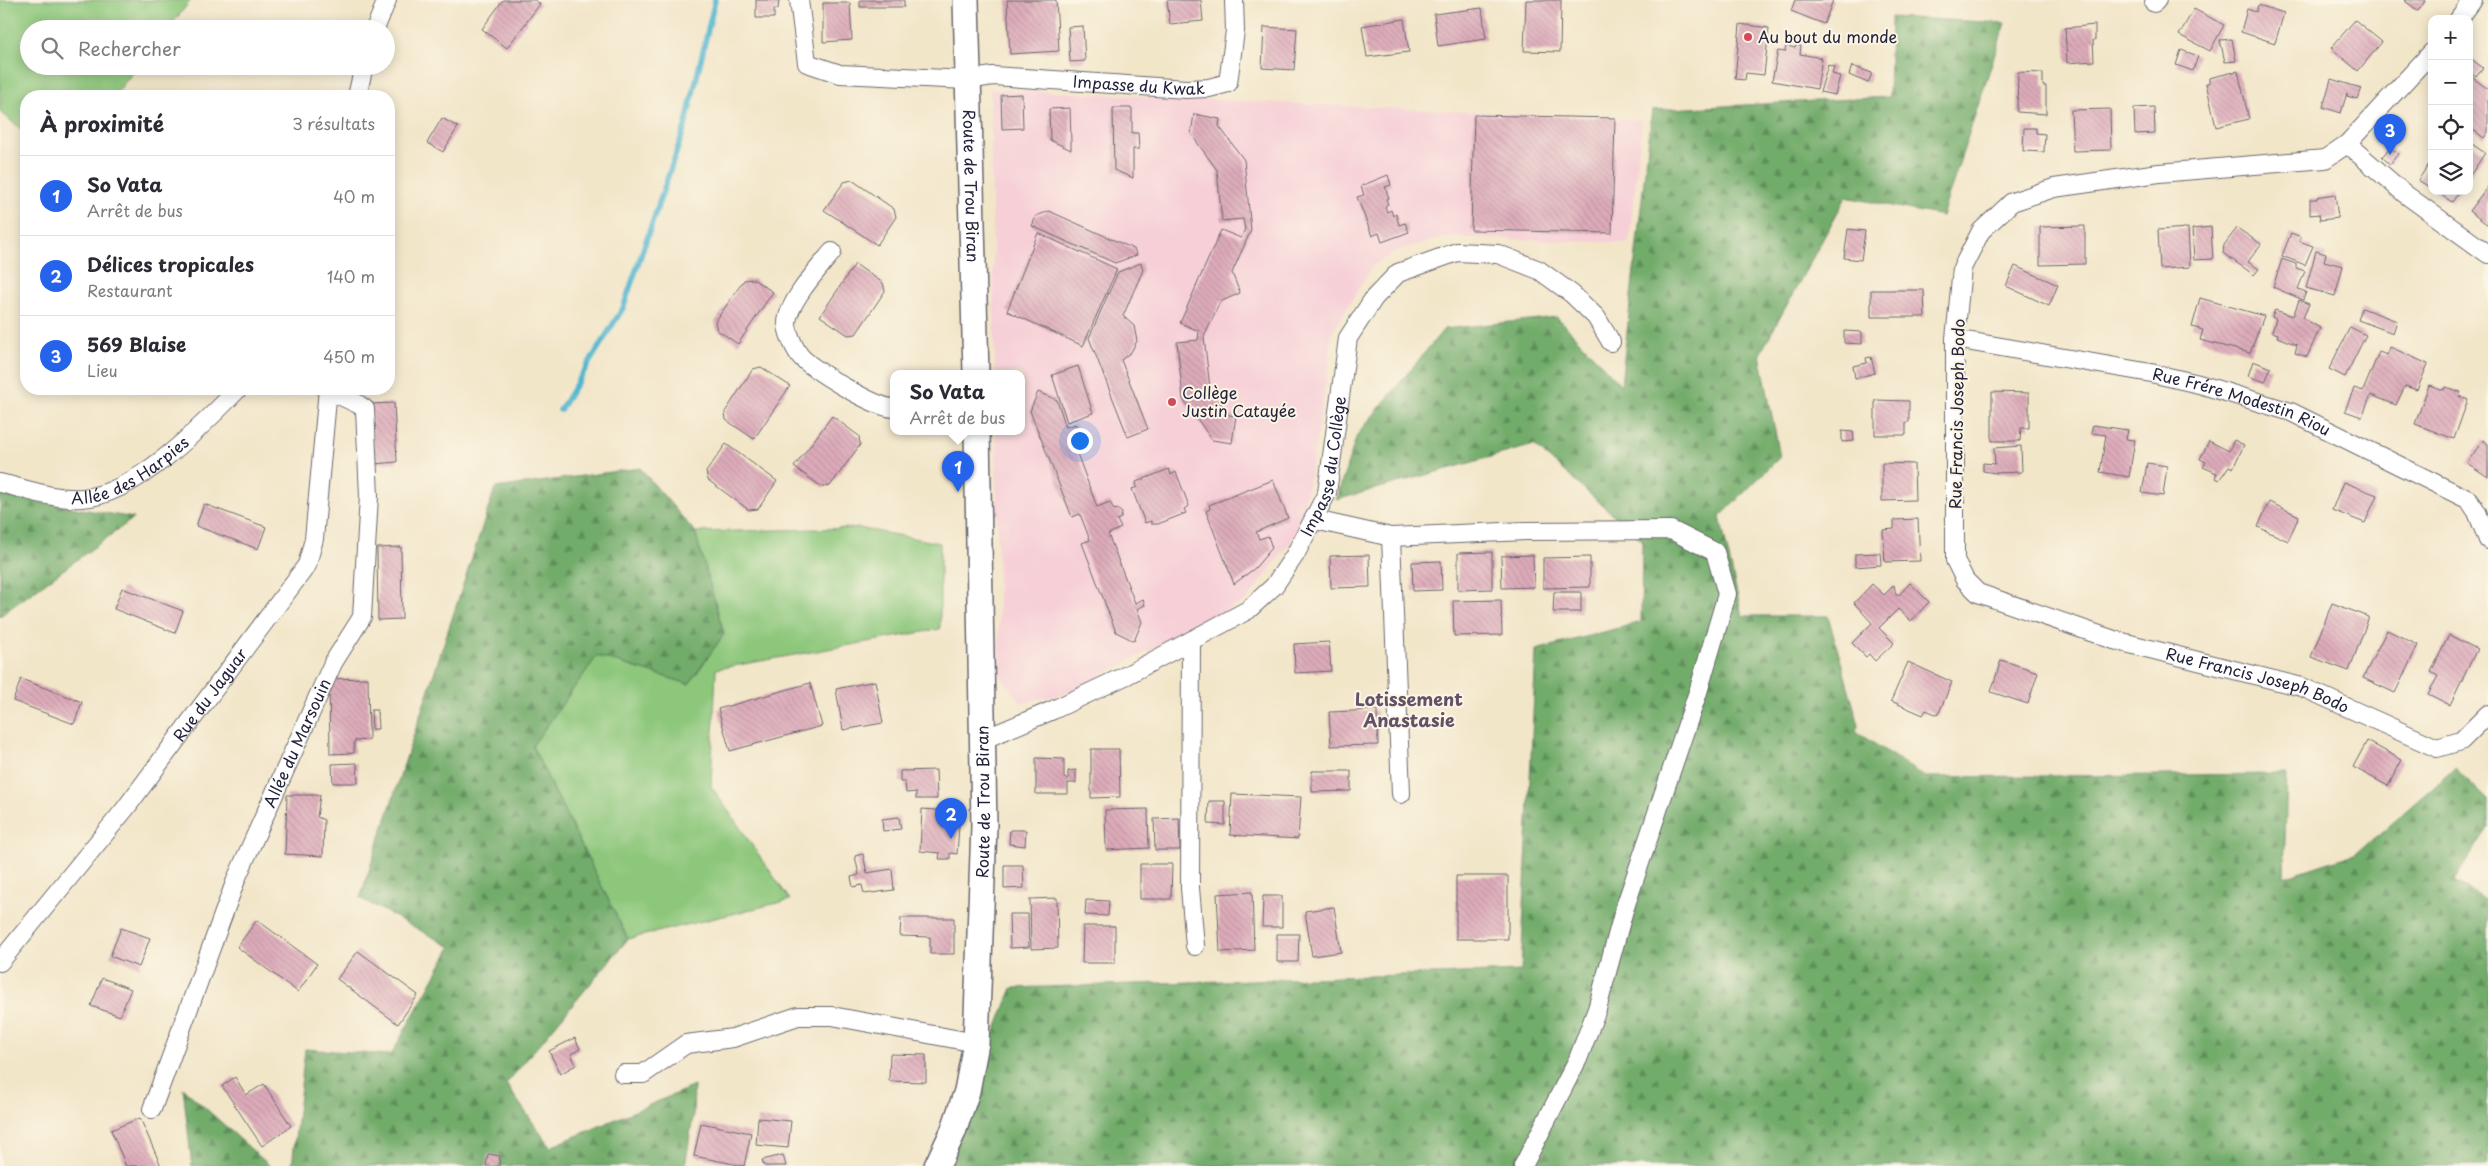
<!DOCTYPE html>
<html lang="fr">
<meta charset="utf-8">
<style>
:root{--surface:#fff;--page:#f2f2f3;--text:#2b2b33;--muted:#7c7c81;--line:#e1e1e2;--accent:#2563eb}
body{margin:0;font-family:"Playpen Sans",sans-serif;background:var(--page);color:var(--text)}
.controls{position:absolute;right:15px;top:15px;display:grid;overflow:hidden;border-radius:10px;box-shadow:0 2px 12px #0003}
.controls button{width:45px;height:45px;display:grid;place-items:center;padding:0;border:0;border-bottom:1px solid var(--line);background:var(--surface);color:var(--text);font:25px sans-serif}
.you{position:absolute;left:1079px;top:440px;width:18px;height:18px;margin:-12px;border:4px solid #fff;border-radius:50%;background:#1a73e8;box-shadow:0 0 0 8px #1a73e833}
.badge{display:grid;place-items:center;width:32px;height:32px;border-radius:50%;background:var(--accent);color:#fff;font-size:16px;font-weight:700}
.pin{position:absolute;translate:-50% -41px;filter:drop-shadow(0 1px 2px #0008)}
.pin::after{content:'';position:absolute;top:26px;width:18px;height:15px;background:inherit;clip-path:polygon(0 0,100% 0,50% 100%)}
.popup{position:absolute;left:890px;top:370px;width:135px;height:65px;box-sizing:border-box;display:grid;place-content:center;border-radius:10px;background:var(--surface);filter:drop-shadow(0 1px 4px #0005);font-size:16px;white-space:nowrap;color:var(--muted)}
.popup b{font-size:19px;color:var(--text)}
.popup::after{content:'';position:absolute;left:50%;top:100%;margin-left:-10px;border:10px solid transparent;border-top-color:var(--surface)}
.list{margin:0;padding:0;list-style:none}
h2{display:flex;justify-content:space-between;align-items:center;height:65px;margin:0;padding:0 20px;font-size:21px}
h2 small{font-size:16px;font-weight:400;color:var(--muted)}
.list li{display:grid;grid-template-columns:32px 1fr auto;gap:15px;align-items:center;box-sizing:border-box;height:80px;padding:0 20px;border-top:1px solid var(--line)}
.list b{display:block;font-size:19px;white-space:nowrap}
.list p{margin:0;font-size:16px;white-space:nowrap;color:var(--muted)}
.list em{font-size:16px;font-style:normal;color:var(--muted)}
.icon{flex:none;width:28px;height:28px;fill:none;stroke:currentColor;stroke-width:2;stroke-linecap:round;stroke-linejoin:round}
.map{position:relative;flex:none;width:2488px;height:1166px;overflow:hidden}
.search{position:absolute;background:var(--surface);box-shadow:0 2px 12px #0003;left:20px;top:20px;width:375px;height:55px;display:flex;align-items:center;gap:12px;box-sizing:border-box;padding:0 18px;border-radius:28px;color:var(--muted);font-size:19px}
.panel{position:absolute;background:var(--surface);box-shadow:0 2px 12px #0003;left:20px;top:90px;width:375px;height:305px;border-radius:20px}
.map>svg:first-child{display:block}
.built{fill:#f6cfd7}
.green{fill:#8dc77b;stroke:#58745b}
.forest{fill:url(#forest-firs);stroke:#4a6753}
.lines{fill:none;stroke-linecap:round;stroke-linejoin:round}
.stream{stroke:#50b6cf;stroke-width:5.5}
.building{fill:url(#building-back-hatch)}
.street-casing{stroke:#6b676d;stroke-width:20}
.secondary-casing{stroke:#6b676d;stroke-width:28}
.street{stroke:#fff;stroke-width:18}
.secondary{stroke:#fff;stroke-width:25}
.poi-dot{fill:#d1495b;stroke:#fcf5e5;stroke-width:2}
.labels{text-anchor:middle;stroke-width:4;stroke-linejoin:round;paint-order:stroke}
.poi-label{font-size:16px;fill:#22223b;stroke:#fcf5e5;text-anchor:start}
.street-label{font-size:16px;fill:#22223b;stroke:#fcf5e5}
.neighbourhood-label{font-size:18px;font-weight:bold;fill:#635267;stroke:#fcf5e5}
</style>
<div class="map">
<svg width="2488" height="1166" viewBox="0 0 2488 1166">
<defs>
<pattern id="forest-firs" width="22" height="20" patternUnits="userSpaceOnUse" patternTransform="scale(1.25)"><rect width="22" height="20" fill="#72ac6b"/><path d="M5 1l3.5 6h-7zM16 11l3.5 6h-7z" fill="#5d8c59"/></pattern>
<pattern id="building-back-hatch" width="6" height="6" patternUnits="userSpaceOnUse" patternTransform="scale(1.25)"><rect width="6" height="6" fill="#ddabba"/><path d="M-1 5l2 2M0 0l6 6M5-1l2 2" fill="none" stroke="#bd93a1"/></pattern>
</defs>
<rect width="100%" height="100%" fill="#fcf5e5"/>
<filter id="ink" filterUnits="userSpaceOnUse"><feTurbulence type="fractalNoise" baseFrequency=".02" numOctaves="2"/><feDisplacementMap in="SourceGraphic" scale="10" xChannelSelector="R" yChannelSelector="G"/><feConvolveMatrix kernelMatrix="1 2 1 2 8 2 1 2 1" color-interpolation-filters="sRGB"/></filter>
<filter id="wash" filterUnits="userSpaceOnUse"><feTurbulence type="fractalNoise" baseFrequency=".0096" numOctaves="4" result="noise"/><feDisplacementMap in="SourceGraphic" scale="20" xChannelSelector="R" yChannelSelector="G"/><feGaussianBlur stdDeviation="1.12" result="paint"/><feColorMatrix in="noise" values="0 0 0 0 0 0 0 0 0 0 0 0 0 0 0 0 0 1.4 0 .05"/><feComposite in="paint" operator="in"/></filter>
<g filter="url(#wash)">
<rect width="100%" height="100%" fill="#f2e6c9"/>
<path class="built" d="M990,89l652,31 -13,123 -182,-6 -51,14 -24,15 -40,67 -3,34 -29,162 -53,71 -180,93 -46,10 -22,-30 -3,-242h26v-58h-27z"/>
<path class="green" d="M0,0h191l-23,29h-139v37h109l-24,30h-88v37l-26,-21z
M859,528l81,15v86l-224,40 -5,117 79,114 -162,39 -96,-193 65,-90 92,28 35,-50 -29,-102z"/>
<path class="forest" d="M1891,17l114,6 -63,193 -96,-19 -86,157 20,103 -60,60 22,99h86l31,109 -4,6 70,46 362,-3 -3,103 73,-24 98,-85 33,32v28l-34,53 34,21v264h-1545l69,-178 509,-17 15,-321 105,-28 1,-82 -108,-95 -198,55 21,-65 87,-106 113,-12 64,68 31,-275 237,-13z
M640,468l55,64 29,102 -35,50 -92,-28 -65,90 96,193 -122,145 44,63 144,-61 -1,31 -8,49h-393l13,-117 86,6 60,-108 -91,-49 135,-410z
M0,495l134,23 -134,98z
M183,1088l87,78h-78z"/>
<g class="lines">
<path class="stream" d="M560,410l63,-102 62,-181 30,-127"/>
</g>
<g id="blocks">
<path class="building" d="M503,0h32l5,4 -33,44 -25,-19z
M756,0h23l-1,9h-4v9h-18z
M860,0h44v7h-44z
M1007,0h49l3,51 -49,3z
M1167,0h34l2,21 -33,3z
M1526,0h35l-1,52 -36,-1z
M1795,0h38l-9,24 -33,-13z
M2404,0h22l-8,11z
M823,3h27l2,37 -29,2z
M2258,5l26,8 -9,30 -34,-11 6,-23 9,3z
M1482,8l4,31 -48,7 -4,-32z
M2194,9l30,16 -14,26 -31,-16z
M1404,19l5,33 -42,5 -5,-31z
M2355,20l27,22 -24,29 -27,-23z
M1740,24l29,4 -5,47 -18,-2 -1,7 -10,-1z
M2095,25v15h-2l1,21 -27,2 -2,-35z
M1083,26l2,35 -15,1 -2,-35z
M1264,27l33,2 -3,41 -32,-2z
M2232,39l4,22 -11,1 -5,-22z
M1796,45l5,1 -1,8 22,4 -5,31 -45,-8 6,-30 7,1 1,-6 9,2z
M2181,50l17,6 -5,15 -17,-6z
M2469,57l14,11 -7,9 -7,-4z
M1828,65l6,2 -2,7 8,2 -5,19 -15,-3z
M1852,66l20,7 -4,10 -19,-8z
M2238,71l11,48 -33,8 -10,-44h3v-5z
M2018,72l25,1v13h3v28l-29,-2z
M2469,75l19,14v43l-4,6 -15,-11z
M2331,79l30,9 -4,11 -10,-3v-3l-6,20 -18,-6z
M1022,94l1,34 -21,1 -1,-34z
M2154,107l1,26 -20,1 -1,-26z
M1070,108l1,35v7l-21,-10 -1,-31z
M1113,108h19v25h6l1,16h-6v29l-19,-8z
M2110,109l1,41 -38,1 -2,-41z
M1194,114l26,5 -1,7 25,34 7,70 -19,43 8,20 -20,9 -16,35 6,51 19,27 7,1 -4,27 -20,-3 -29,-41 -6,-57 21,-2 1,-9 -19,-8 41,-93 20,8 4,-9 -2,-10 -21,2 -5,-51 -26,-36z
M1474,115l141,3 -3,115 -141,-3z
M442,118l16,9 -15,25 -16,-9z
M2024,128h12v5l9,1 -1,18 -21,-1z
M2469,142l16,11 -16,24z
M2390,147l8,7 -8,10 -8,-7z
M2432,160v29l-14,-9z
M1388,175l3,10 -6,2 4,11 -3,1 2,5 -3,2 2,6 4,-2 2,6 3,-2 3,11 6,-2 4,9 -27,10 -3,-9 -7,3 -15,-39 7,-2 -3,-9z
M852,180l42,29 2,8 -19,28 -53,-35 20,-28z
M2488,186v39l-19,-14z
M2435,191h25l-8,11z
M2335,194l3,24 -18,2 -1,-6 -9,1v-16h7v-2z
M1049,211l85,38 3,6 -22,8 -83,-37 4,-10z
M2085,226v38l-45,1v-38z
M2211,227l2,32 -19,1 -2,-31z
M2188,228l2,39 -30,2 -2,-39z
M2237,228l24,16 -13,18 11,7 -5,6 -31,-22 1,-8z
M1848,229l17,2 -4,29 -17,-2z
M1038,233l79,36 -34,77 -76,-35z
M2291,233l10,4 -2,4 14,5 -8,19 -23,-9z
M2316,251l10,3 -2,7 19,5 -8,30 -29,-8z
M2282,259l14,5v4l9,3 -7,18 8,3 -3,8 -30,-13z
M1141,263l2,7 -20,46 11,10 3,15 -6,11 -10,8 27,69 -20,8 -39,-99 29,-66z
M855,264l28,19 2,8 -29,43 -8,1 -28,-19z
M2015,266l43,19 -9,21 -43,-20z
M753,279l20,13 -35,52 -21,-14 -2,-8 29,-42z
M389,283h2l-1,36h-1z
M1871,290h53l1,27h-54z
M2200,298l64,18 -14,37 -50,-13 3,-10 -11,-3z
M2299,300l10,4 -6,14 17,10 -13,29 -12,-4 2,-8 -20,-8 1,-3 -6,-2 4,-13 -4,-2 3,-7 18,6z
M2362,308l35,13 -4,12 -35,-13z
M2350,327l16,8 -21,42 -16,-8z
M1844,331l18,1v12l-18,-1z
M2390,347l38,17 -11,26 -12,-4 -9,19 -25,-10 -9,22 -17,-6 9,-23 9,3 16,-39 8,3z
M1871,357l4,16 -20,5 -2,-12 14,-3 -1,-5z
M2253,361l18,7 -6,14 -17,-6z
M1078,366l15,47 -26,9 -15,-47z
M761,367l29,19 -36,53 -28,-19 -1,-8 28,-43z
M2429,385l15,5 1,-3 16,5 -2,4 9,4 -14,39 -39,-15z
M1038,392l19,8 9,27 9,-3 3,5 -9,3 28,75 13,-5 4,8 3,-1 5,4 -1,5 -4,2 4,8 -13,6 27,69 8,-4 2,6 -8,4 5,13 -8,19 -18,-9 -34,-89 8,-3 -10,-26 -8,3 -42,-106z
M1992,392l37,1v35h-8l-1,13h-28z
M1875,400l34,1v21h-3v13h-31z
M394,403l3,59 -23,2 -3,-60z
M832,416l27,20 1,9 -30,41 -8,1 -28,-20z
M2093,425l35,5 -2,9 9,1 -6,37 -29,-5 6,-37 -15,-2z
M1842,431l11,1 1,9 -12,1z
M2234,440l10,5 -11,23 -4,-2 -10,14 -4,-2 2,-5 -14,-6 3,-5 -6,-3 9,-18 20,10z
M2483,440l5,4v33l-21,-14z
M726,444l51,37 -19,28 -9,1 -41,-30 -2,-8z
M2021,446l1,26 -27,1 -12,-2v-8l12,1 -1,-16z
M1882,463l32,1 1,36 -33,1z
M2147,463l20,3 -4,30 -21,-3z
M1169,469l2,6 5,-3 13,34 -5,3 2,4 -28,11h-7v-3l-6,2 -13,-34 5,-2 -1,-5z
M1273,480l15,38 -32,14 3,7 9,-3 4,12 -17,20 -21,16 -28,-73 4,-2 -1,-4z
M2343,482l34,13 -12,28 -33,-13z
M2269,502l30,14 -11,25 -30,-14z
M204,504l62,23 -8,22 -62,-23z
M1918,519l2,42 -35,1 -2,-32 11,-1v-9z
M401,547l1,72 -24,1 -1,-72z
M1492,552v37l-34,1v-37z
M1880,553l1,12 -26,2v-13z
M1369,555l1,32 -39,1 -1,-32z
M1533,555l1,32 -32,1 -1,-32z
M1590,557v30l-47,1v-30z
M1441,561l1,29 -29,1 -1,-29z
M1910,583l19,19 -18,19 -13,-12 -19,19 15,15 -19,18 -6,-7 -3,3 -14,-14 20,-20 -18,-20 18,-19 12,11 10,-10 2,10h3z
M122,588l61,23 -8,22 -61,-24z
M1554,592h27v20h-28z
M1501,600l1,35 -48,1 -1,-35z
M2332,603l37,14 -20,54 -38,-14z
M2387,630l31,15 -23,48 -32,-15z
M2449,635l28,14 -27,56 -22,-11 10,-18 -7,-4z
M1329,642l2,29 -36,2 -1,-29z
M2001,660l37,12 -10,32 -37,-12z
M1908,662l44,20 -14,33 -12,-5 -3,5 -32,-14z
M368,678l1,62 -15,1v12l-24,1 -1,-75z
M21,679l61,23 -8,22 -61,-23z
M875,681l8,42 -40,7 -7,-41z
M810,683l12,43 -92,25 -12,-42z
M371,710h6l1,19h-6z
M1377,710l1,35 -47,1 -2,-34z
M2367,741l35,19 -14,26 -35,-19z
M1091,749h28l1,48 -29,1z
M1036,758l28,1v19l4,1v-8l8,-1v13h-8v11h-32z
M357,763l1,20h-25l-1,-19z
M936,770l1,29h-21v-7l-10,1 -1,-11h-5v-11z
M1312,771h39v20l-39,1z
M1232,794l69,3 -3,42 -68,-4z
M287,795h33l-3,22 7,3 -1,36 -38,-2z
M1209,801h16v24l-17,-1z
M922,809l38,3 -3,42 -7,-1v6h-11l1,-6 -20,-2z
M1148,809l1,39 -43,2 -1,-40z
M899,817l2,12 -18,2 -1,-12z
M1179,818l1,32h-25l-1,-31z
M1010,830h16l-1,16 -16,-2z
M863,854l4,19 25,-4 2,21 -30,4 -2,-9 -9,2 -2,-10 8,-2 -4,-19z
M1140,864h32l-1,35h-31z
M1004,865h19l1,23 -20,1z
M1456,876h52v63h-52z
M1252,892l2,58 -34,2 -3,-58z
M1263,896h19v31h-20z
M1057,898l1,50 -27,1 -1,-50z
M1086,900l23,1 -1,15 -23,-1z
M1334,907l7,45 -29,4 -7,-45z
M1009,914h19l1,33 -19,1z
M901,918h53v36h-24v-17l-30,-1z
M257,920l60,44 -19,28 -61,-45z
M1083,926h32v37h-33z
M121,928l29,10 -11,29 -29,-11z
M1277,934h22l-1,28h-21z
M358,951l60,44 -20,29 -61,-45z
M102,978l29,11 -11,27 -29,-10z
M575,1038l5,11 -9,5 5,11 -16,9 -11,-23z
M890,1054l36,1v27l-37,-1z
M235,1077l11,18 18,-11 27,42 -29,20 -40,-60z
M140,1118l21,48h-35l-15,-36z
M758,1118l33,3 -3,27 -32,-3z
M701,1123l50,10 -7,33 -50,-10z
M488,1154l12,2 -1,10h-13z
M783,1155l3,11h-22l-2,-6z"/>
</g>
</g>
<g filter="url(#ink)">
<use href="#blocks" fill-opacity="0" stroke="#6b676d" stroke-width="1"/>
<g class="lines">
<g class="street-casing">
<g id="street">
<path id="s1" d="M799,0l8,63 33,11 127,6 26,-4 193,13 23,-1 19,-5 7,-52 -1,-31"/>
<path d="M2154,3l3,-3"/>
<path d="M2459,19l14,-19"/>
<path d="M375,29l12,-29"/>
<path id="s2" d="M2432,52l-85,92 -22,15 -166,14 -105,15 -42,14 -31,29 -19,37 -7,71v221l10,20 13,13 136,47 188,47 135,61 24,-7 27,-27"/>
<path d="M357,96l7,-30"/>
<path d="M2347,144l58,50 83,60"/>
<path d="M832,252c-13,16 -44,50 -45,71 0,9 8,28 15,35 15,14 73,50 92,50"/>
<path id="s3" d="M1955,339l196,34 48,11 92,28 178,88 8,12 11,28"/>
<path id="s4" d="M0,483c26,6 55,17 82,15 54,-3 120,-72 156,-109"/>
<path d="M1315,520l76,17 135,-6 145,-1 44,22 12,42 -29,98 -74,218 -27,99 -19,50 -55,107"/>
<path d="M1391,537l10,257"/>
<path d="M1191,641l-1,247 5,58"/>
<path id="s5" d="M982,740l71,-30 74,-35 121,-65 26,-24 21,-31 32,-62 21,-155 26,-40 24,-25 59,-21 41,2 41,16 33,24 24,23 15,25"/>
<path id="s6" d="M0,962l125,-153 182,-244 7,-26 14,-150"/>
<path d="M623,1074h20l43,-30 47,-6 65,-22h34l144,27"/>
<path id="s7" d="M152,1109l85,-232 96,-214 29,-46 7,-121 -4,-87 -7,-5 -30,-14"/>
</g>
</g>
<g class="secondary-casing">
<g id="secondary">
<path id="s8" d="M966,0l10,373"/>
<path id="s9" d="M937,1166l16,-34 14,-41 9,-48 8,-217 -7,-395"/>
</g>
</g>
<use href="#street" class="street"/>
<use href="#secondary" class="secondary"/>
</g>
</g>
<g class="poi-dot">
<circle cx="1748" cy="37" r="5"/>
<circle cx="1172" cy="402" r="5"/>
</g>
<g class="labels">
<g class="poi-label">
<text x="1758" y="43">Au bout du monde</text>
<text x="1182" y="399">Collège<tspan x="1182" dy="18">Justin Catayée</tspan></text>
</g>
<g class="street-label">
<text dy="6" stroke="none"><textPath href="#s1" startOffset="398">Impasse du Kwak</textPath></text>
<text dy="6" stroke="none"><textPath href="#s8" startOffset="186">Route de Trou Biran</textPath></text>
<text dy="6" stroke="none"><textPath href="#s3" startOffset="294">Rue Frére Modestin Riou</textPath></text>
<text transform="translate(1957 414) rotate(-89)" y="6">Rue Francis Joseph Bodo</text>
<text dy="6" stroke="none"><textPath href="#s4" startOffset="139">Allée des Harpies</textPath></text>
<text dy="6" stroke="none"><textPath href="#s5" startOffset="464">Impasse du Collège</textPath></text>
<text dy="6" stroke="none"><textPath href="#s2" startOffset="1179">Rue Francis Joseph Bodo</textPath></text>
<text dy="6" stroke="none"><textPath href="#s6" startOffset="340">Rue du Jaguar</textPath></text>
<text dy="6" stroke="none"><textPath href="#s7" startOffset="394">Allée du Marsouin</textPath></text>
<text dy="6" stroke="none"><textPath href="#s9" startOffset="371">Route de Trou Biran</textPath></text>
</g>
<g class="neighbourhood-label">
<text x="1409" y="706">Lotissement<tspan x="1409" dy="21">Anastasie</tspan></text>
</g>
</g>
</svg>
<div class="controls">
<button>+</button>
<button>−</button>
<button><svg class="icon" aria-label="locate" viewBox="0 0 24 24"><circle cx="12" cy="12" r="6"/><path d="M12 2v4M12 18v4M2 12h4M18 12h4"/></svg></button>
<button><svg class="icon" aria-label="layers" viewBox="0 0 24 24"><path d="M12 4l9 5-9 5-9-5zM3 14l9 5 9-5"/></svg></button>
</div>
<div class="you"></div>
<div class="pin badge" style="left:958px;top:492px">1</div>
<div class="popup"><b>So Vata</b>Arrêt de bus</div>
<div class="pin badge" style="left:951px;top:839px">2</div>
<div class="pin badge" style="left:2390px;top:155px">3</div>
<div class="search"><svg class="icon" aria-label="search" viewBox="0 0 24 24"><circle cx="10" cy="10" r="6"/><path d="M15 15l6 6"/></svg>Rechercher</div>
<section class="panel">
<h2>À proximité<small>3 résultats</small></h2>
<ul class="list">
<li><span class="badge">1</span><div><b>So Vata</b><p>Arrêt de bus</p></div><em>40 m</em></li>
<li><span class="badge">2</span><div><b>Délices tropicales</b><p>Restaurant</p></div><em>140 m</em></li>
<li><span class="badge">3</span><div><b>569 Blaise</b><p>Lieu</p></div><em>450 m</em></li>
</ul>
</section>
</div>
